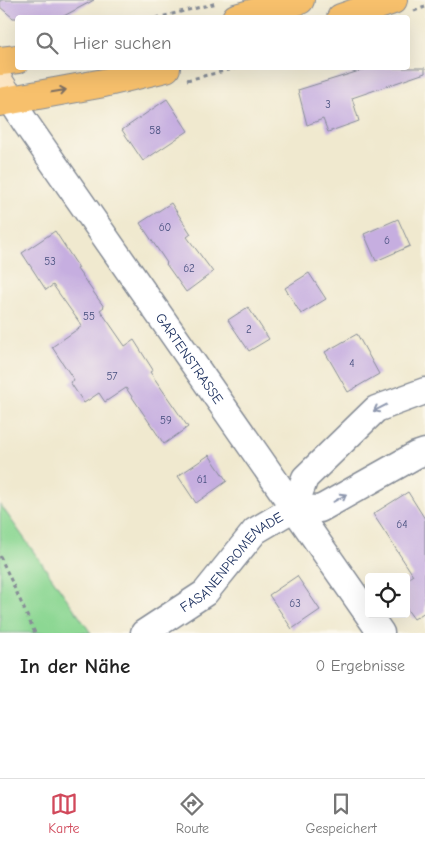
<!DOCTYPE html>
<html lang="de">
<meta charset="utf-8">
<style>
:root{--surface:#fff;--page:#f2f2f2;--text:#222;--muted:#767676;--line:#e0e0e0;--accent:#d1495b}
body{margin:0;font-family:"Comic Neue",sans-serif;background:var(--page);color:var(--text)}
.controls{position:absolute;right:15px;bottom:15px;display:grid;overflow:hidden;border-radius:5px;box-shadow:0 5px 20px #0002}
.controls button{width:45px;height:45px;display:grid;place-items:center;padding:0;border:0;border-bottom:1px solid var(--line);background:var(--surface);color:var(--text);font:25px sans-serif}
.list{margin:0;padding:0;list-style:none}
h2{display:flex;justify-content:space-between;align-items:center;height:65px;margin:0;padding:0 20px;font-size:21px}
h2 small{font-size:16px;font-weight:400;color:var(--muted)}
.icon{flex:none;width:28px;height:28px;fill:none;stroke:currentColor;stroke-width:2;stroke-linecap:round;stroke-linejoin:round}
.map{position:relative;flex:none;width:425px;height:633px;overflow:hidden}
.search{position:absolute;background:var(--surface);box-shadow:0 5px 20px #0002;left:15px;right:15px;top:15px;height:55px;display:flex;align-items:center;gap:12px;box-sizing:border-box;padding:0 18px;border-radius:5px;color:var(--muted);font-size:19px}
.sheet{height:145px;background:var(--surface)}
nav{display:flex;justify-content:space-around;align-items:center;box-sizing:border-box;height:70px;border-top:1px solid var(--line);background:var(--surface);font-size:14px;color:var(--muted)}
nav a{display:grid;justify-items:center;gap:2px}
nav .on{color:var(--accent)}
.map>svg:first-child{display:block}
.green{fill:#8cd793;stroke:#548378}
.building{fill:#c6aee0}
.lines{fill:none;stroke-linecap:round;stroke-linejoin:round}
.street-casing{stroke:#868c96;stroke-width:29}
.secondary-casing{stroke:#868c96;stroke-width:30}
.primary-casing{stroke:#868c96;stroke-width:30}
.path{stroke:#868c96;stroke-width:3;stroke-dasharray:4 4;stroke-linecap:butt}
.street{stroke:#fff;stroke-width:26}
.secondary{stroke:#fce6c4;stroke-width:28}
.primary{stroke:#f7c06c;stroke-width:28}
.oneway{stroke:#7e7064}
.oneway2{stroke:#8d97ae}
.labels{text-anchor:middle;stroke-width:4.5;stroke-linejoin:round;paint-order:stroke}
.number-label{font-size:11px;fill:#464f7e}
.street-label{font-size:14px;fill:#1b2f5e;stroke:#fbf7ec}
</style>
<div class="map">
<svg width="425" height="633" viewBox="0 0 425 633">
<rect width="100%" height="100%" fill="#fbf7ec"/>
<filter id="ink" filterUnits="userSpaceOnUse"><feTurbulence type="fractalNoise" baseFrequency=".02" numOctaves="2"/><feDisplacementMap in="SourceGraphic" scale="10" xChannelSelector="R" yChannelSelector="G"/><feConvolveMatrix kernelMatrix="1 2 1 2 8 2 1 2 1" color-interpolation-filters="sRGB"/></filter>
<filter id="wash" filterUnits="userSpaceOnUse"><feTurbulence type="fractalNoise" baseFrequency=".0096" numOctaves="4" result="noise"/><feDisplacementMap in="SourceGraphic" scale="20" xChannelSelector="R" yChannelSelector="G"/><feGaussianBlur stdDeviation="1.12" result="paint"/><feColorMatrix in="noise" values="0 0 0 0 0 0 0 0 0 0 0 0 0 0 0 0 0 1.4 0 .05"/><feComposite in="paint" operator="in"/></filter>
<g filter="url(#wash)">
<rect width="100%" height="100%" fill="#f0e9cf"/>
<path class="green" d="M0,504l91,129h-91z"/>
<g id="blocks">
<path class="building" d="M0,0h94l-34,18h-47l-13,-11z
M369,68h56v5l-73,25 7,23 -31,11 -5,-13 -16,6 -9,-35z
M167,99l21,32 -45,30 -21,-31z
M171,203l20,31 -4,3 26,35 -27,20 -20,-28 1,-1 -27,-40z
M398,219l12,27 -34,15 -12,-27z
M55,231l24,37 -2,1 27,38 -4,3 25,36 9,-6 19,30 -3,2 38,55 -24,17 -38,-56 -21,14 -6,-9 -15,10 -14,-21 4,-2 -22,-33 30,-21 -29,-41 -7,5 -24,-37z
M309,273l17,26 -25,15 -16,-26z
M248,307l21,32 -20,12 -21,-31z
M357,334l22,40 -31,18 -23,-40z
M209,455l18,26 -31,22 -18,-27z
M408,492l17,27v93l-11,7 -8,-11v-28l7,-5 -40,-61z
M297,576l23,34 -28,19 -23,-34z"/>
</g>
</g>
<g filter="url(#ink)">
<use href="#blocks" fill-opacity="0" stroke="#868c96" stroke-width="1"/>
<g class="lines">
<g class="street-casing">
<g id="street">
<path id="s1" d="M11,100l14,22 356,511"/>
<path d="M294,508l11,-30 71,-69 49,-18"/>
<path id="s2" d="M144,633l61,-40 50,-62 39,-23 26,1 96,-54 9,-3"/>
</g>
</g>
<g class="secondary-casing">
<path id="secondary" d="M0,83l11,17"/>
</g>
<g class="primary-casing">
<path id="primary" d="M236,18l64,-18
M341,18l52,-18
M0,61l18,-2
M0,102l104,-19 62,-15"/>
</g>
<path class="path" d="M414,11l11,-4
M156,18l61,-15
M187,80l50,-12
M0,556l35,77"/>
<use href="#street" class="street"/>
<use href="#secondary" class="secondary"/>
<use href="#primary" class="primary"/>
</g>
<defs><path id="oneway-shaft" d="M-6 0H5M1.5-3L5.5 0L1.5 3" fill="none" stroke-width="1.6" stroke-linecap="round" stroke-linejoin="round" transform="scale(1.25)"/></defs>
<use class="oneway" href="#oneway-shaft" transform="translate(59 91) rotate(-10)"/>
<g class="oneway2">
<use href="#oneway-shaft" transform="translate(380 408) rotate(153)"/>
<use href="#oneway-shaft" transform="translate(340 498) rotate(-30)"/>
</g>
</g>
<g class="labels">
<g class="number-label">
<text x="328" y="108">3</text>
<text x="155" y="134">58</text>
<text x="165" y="231">60</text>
<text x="387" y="244">6</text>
<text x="50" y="265">53</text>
<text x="189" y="272">62</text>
<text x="89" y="320">55</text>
<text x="249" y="333">2</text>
<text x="352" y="367">4</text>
<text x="112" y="380">57</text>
<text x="166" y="424">59</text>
<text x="202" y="483">61</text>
<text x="402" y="528">64</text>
<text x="295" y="607">63</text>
</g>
<g class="street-label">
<text dy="5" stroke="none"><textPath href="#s1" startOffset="314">GARTENSTRASSE</textPath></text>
<text dy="5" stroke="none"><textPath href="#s2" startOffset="114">FASANENPROMENADE</textPath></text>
</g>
</g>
</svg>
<div class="controls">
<button><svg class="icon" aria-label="locate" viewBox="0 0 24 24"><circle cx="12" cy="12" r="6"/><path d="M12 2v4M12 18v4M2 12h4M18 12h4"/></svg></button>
</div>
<div class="search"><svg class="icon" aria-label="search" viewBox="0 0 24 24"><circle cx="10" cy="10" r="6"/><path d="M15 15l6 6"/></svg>Hier suchen</div>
</div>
<section class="sheet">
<h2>In der Nähe<small>0 Ergebnisse</small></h2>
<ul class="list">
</ul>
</section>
<nav>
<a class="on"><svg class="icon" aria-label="map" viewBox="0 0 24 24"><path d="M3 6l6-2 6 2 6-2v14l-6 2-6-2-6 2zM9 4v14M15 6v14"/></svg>Karte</a>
<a><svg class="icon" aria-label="directions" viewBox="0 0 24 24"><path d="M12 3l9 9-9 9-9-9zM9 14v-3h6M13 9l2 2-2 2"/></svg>Route</a>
<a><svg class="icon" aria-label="saved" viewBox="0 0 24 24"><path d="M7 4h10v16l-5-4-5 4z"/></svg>Gespeichert</a>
</nav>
